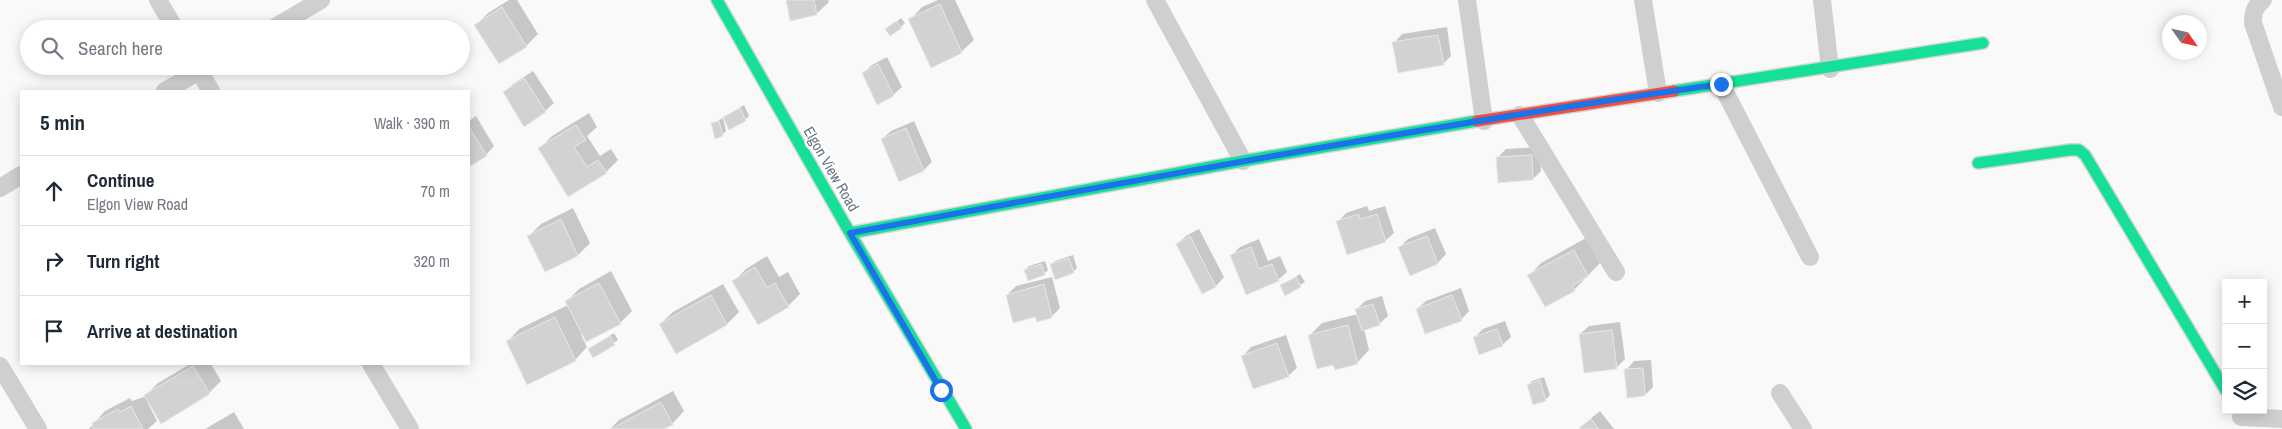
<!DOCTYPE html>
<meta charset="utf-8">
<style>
:root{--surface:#fff;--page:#f6f6f7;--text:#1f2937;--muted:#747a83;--line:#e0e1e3}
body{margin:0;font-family:"Archivo Narrow",sans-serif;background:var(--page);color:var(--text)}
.controls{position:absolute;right:15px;bottom:15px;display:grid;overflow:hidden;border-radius:0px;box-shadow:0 2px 12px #0003}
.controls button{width:45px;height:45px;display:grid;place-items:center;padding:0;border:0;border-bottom:1px solid var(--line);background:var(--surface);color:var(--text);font:25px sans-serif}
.compass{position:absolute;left:2162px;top:15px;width:45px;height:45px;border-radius:50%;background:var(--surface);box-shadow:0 2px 12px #0003;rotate:124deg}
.stop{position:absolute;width:15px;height:15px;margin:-11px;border:4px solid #1a73e8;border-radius:50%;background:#fff}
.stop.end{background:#1a73e8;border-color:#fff;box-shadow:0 1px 5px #0008}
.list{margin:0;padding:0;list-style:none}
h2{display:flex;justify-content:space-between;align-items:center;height:65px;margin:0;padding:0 20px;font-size:21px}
h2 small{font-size:16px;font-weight:400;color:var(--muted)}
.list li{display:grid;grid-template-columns:32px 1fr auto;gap:15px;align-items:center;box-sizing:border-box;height:70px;padding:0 20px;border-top:1px solid var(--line)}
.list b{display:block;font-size:19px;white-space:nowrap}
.list p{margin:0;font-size:16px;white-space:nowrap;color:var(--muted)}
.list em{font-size:16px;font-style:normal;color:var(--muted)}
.icon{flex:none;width:28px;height:28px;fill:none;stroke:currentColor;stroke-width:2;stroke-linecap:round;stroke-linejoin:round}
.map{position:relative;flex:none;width:2282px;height:429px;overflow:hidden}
.search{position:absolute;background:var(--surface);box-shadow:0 2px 12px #0003;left:20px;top:20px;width:450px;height:55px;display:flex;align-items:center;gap:12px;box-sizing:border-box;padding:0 18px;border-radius:28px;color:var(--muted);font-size:19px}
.panel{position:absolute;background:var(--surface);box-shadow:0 2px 12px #0003;left:20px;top:90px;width:450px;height:275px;border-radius:0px}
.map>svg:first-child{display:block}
.shadow{fill:#0003}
.building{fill:#d0d2d3;stroke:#e8e8e8}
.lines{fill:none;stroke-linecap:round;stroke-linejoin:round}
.fast-casing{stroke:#d5d6d7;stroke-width:14}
.jam-casing{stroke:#d5d6d7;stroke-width:14}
.street{stroke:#cecfd0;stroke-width:18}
.fast{stroke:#16e098;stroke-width:11}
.jam{stroke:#f24e42;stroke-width:11}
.route{stroke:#1a73e8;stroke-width:6}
.labels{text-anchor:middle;stroke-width:5;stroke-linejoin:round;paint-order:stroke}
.street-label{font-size:15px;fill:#657683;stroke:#fff}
</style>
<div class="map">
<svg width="2282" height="429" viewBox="0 0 2282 429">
<rect width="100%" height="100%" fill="#f9f9f9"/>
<path class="shadow" d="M509,0h8l21,34 -12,12 -50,-21 12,-12z
M787,0h41l1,2 -13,12z
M938,0h17l19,40 -13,12 -51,-32 12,-13z
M901,18l4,5 -4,4 -14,2z
M1447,27l4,29 -8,8 -49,-21 8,-9z
M887,57l15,30 -9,8 -30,-22 9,-8z
M533,71l21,32 -9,8 -41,-18 9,-9z
M744,105l5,11 -4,4 -21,-3z
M589,113l8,14 -10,9 13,20 11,-7 7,11 -12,12 -37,24 -30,-47 13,-13z
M476,116l18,30 -8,9 -17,11v-45z
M723,118l3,13 -4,4 -10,-11z
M914,121l18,41 -8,8 -42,-31 9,-8z
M1540,147l1,24 -8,8 -36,-21 9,-9z
M1367,206l2,5 16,-5 9,27 -9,8 -47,-19 8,-9z
M573,208l17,35 -12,12 -49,-19 12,-12z
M1435,228l11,26 -8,9 -28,11 -10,-27 8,-8z
M1199,229l25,48 -8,9 -13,7 -26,-49 9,-8z
M1586,238l14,25 -26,27 -45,-14 12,-13z
M1259,239l9,22 12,-5 7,16 -9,8 -47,-24 9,-9z
M1073,255l4,13 -4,4 -22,-7 4,-4z
M767,256l12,21 9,-5 12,22 -12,12 -54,-25 12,-12z
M1045,261l3,9 -4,4 -19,-4 4,-4z
M611,271l21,40 -12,12 -39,12 6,12 -12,13 -68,-18 12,-13 49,-24 -1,-4 12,-12z
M1300,274l5,8 -19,12 -5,-8z
M1052,277l8,31 -9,9 -15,-1 -29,-21 9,-9z
M723,284l16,28 -12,12 -51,28 -16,-28 13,-12z
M1461,288l8,23 -8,9 -44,-11 9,-8z
M1382,296l6,20 -9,8 -15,5 5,21 -12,13 -47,-28 12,-12 36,-9 -2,-4 9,-9z
M1505,321l6,16 -9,8 -27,-8 8,-8z
M1620,322l5,37 -9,9 -36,-34 9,-8z
M614,333l4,7 -24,16v-10z
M1286,335l11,33 -9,8 -45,-20 8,-9z
M1651,360l2,27 -8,8 -19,-25 8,-9z
M190,364h21l10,17 -12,12 -61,10 9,18 -9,8h-59l16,-18 25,-13 2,3 12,-4 14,-14z
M1544,377l6,18 -4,4 -12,4 -6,-18 4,-4z
M673,391l11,20 -12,13 -10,5h-52l9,-9z
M1600,411l14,18h-32l7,-9z
M234,412l10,17h-39z"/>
<path class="building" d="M786,0h28l3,15 -27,6z
M940,4l22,49 -31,15 -23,-49z
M502,7l25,40 -28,17 -25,-39z
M896,21l6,7 -12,8 -5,-7z
M1438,35l6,30 -46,8 -6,-31z
M878,64l16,32 -17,9 -15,-32z
M524,78l22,34 -22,15 -21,-35z
M740,108l6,13 -17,9 -6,-13z
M719,121l4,15 -8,3 -4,-16z
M576,125l10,15 -12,7 13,20 11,-7 9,13 -39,24 -30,-49z
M469,127l18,29 -18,11z
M906,128l18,43 -25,11 -18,-43z
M1532,155l1,25 -35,3 -2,-26z
M1359,214l1,5 17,-5 9,28 -39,13 -11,-34z
M561,219l17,37 -33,16 -18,-36z
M1190,236l26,51 -14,7 -26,-50z
M1427,236l11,28 -28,12 -12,-29z
M1251,247l8,22 13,-5 7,17 -33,14 -16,-40z
M1574,250l14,26 -16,10 3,5 -30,16 -18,-32z
M1069,258l5,15 -19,7 -5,-16z
M1041,264l4,11 -17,6 -4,-11z
M755,267l12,21 8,-5 14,24 -31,18 -26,-44z
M1296,277l5,10 -16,9 -5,-11z
M599,283l22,41 -35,18 -21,-41z
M1044,284l8,34 -15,4 -2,-5 -22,6 -7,-28z
M711,295l16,30 -51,29 -17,-30z
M1452,295l10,26 -37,13 -9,-25z
M1373,304l7,21 -18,6 -7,-22z
M555,317l21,44 -49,24 -21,-44z
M1348,325l10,39 -23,6 -2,-5 -16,4 -9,-34z
M1497,329l6,17 -24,9 -6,-18z
M1612,330l5,39 -33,4 -5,-39z
M610,336l5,9 -22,13 -5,-9z
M1277,343l12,34 -36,12 -12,-33z
M193,366l17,28 -49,30 -17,-29z
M1643,368l2,28 -18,2 -3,-29z
M1540,380l6,21 -13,4 -6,-20z
M661,402l12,23 -9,4h-53z
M131,406l12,23h-49l-2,-6 26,-14 2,3z
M1591,419l8,10h-19l-1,-1z"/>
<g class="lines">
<g class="fast-casing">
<path id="fast" d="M717,0l133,233 116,196
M1674,91l309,-48
M1978,163l92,-13h9l6,5 141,236
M850,233l398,-73 229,-39"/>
</g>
<g class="jam-casing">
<path id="jam" d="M1477,121l197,-30"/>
</g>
<path class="street" d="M158,0l17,29
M1155,0l88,161
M1467,0l17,121
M1643,0l15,93
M1822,0l8,69
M2263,0c-9,7 -10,13 -10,23l29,84
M272,29l49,-29
M196,66l15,25
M1721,84l89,173
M165,91l43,-25
M1520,115l96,157
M0,188l21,-13
M371,364l39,65
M0,366l38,63
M1780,393l23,36
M2241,417l41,2"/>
<use href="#fast" class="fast"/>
<use href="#jam" class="jam"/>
</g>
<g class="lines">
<path class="route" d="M941,390l-91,-157c289,-53 579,-108 871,-149"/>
</g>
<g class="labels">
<g class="street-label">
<text transform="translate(831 169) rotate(60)" y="5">Elgon View Road</text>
</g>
</g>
</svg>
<div class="controls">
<button>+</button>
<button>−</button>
<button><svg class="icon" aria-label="layers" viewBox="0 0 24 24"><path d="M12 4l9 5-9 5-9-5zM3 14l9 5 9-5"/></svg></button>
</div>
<svg class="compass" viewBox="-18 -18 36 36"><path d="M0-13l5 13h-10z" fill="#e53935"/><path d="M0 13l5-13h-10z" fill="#747a83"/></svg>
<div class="stop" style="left:941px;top:390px"></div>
<div class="stop end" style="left:1721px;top:84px"></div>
<div class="search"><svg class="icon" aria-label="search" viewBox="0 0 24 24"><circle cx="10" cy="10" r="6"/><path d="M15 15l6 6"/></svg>Search here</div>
<section class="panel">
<h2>5 min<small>Walk · 390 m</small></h2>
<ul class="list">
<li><svg class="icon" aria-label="ahead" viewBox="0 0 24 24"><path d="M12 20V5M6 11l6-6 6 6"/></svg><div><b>Continue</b><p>Elgon View Road</p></div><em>70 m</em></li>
<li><svg class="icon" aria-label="right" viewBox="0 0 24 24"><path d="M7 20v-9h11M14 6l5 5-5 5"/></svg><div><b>Turn right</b></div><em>320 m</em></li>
<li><svg class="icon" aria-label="arrive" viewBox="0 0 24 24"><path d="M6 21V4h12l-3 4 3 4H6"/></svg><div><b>Arrive at destination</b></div></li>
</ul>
</section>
</div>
